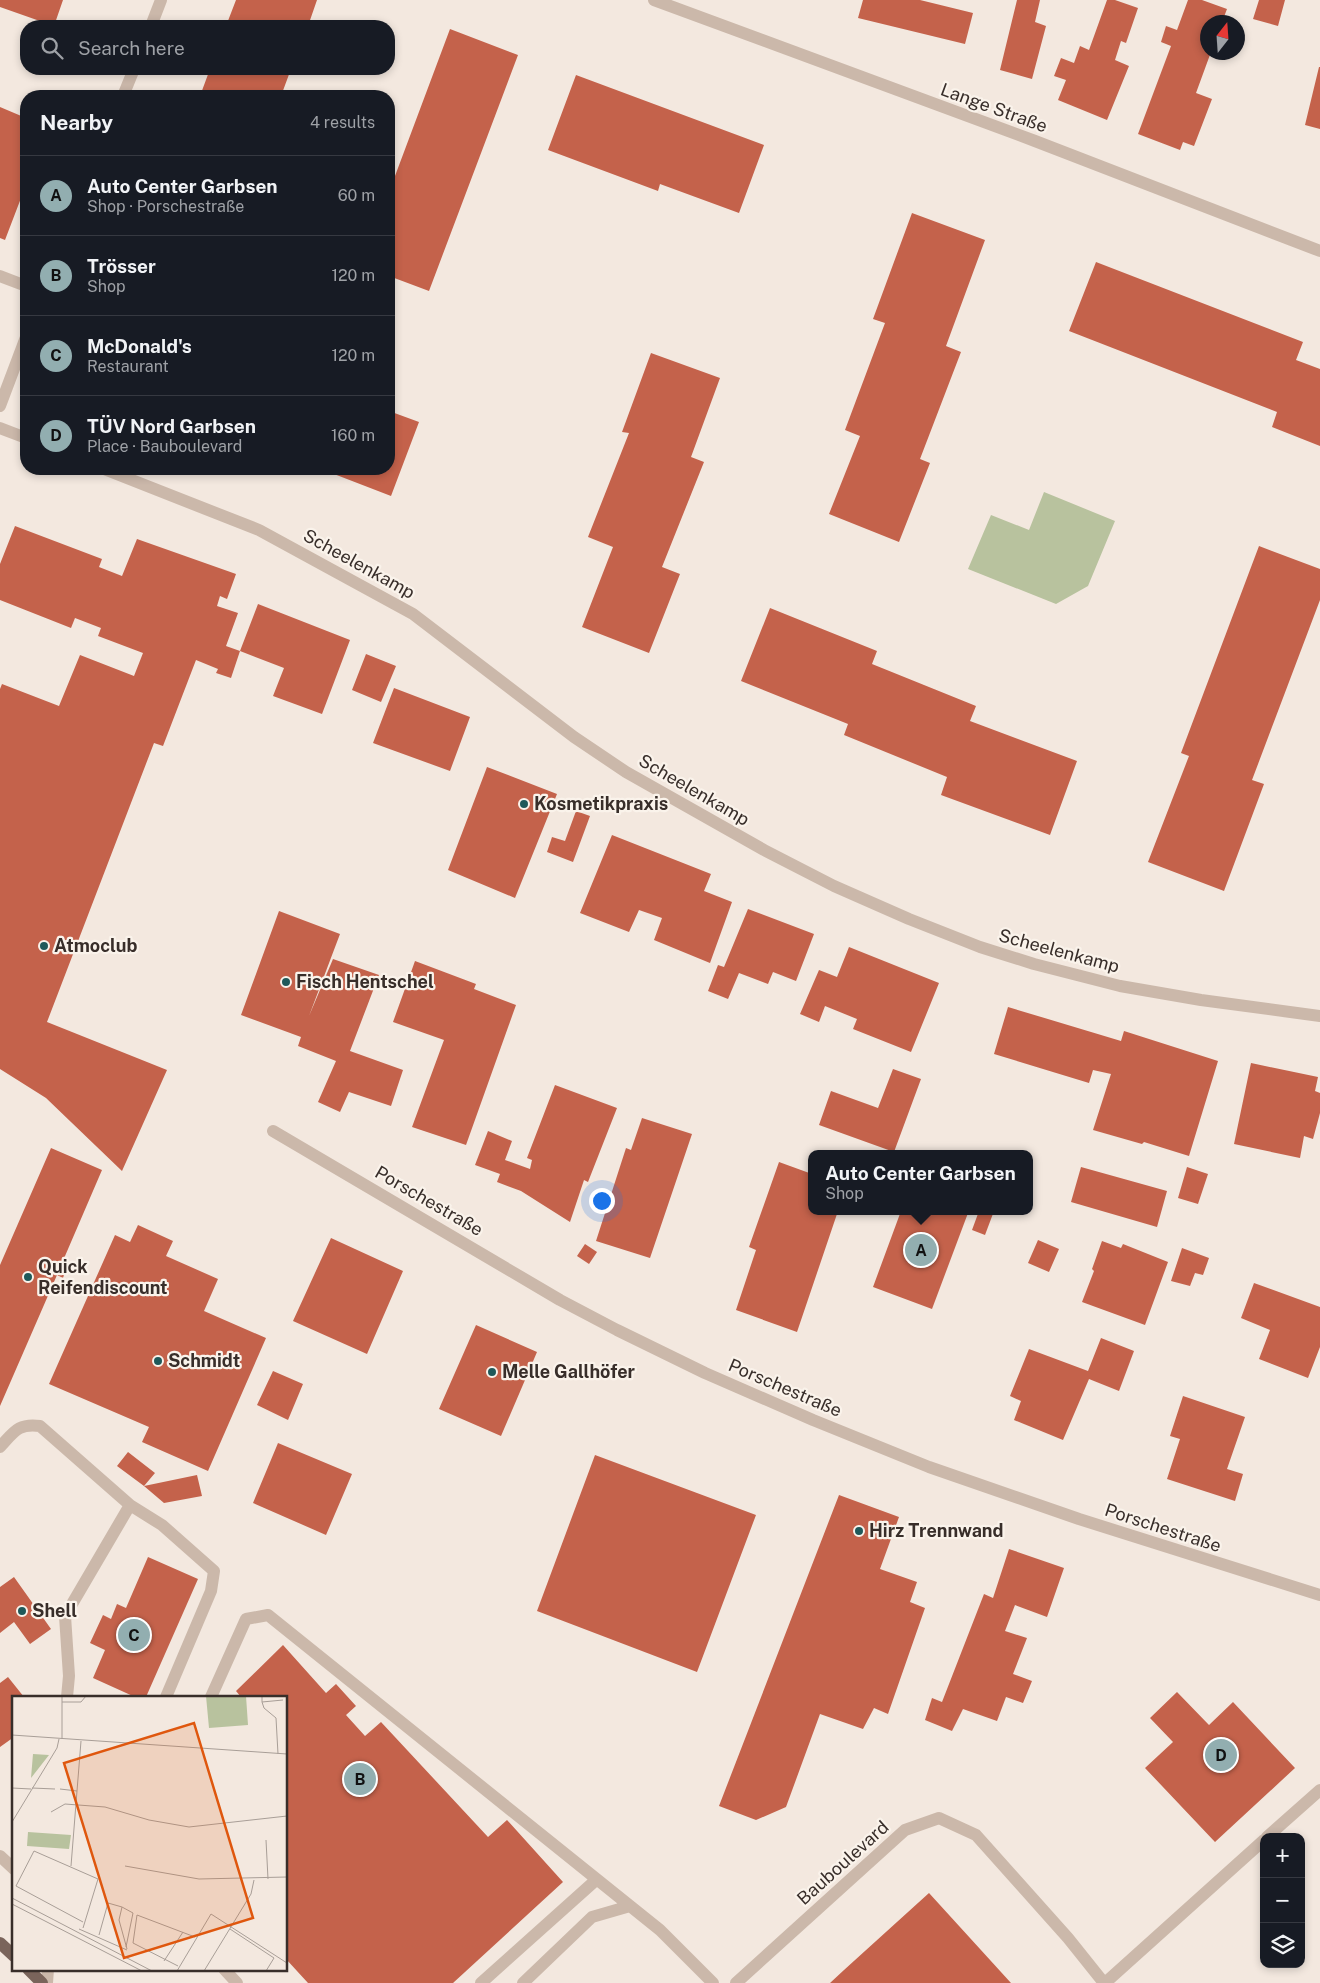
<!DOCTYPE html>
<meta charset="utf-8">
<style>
:root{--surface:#171b24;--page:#242831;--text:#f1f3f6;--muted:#9ea1a6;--line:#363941;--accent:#92aeb0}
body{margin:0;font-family:"Public Sans",sans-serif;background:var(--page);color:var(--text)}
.controls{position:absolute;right:15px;bottom:15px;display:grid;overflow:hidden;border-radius:10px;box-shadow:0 2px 8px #0003}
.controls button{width:45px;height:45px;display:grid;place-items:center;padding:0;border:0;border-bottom:1px solid var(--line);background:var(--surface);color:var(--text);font:25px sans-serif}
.compass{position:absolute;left:1200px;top:15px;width:45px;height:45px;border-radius:50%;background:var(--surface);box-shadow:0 2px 8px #0003;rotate:17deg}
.you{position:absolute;left:601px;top:1200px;width:18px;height:18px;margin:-12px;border:4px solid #fff;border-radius:50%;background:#1a73e8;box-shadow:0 0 0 8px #1a73e833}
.badge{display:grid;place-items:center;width:32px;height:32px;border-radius:50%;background:var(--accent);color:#111;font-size:16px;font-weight:700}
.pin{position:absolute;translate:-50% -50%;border:2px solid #fff;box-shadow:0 1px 5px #0006}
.popup{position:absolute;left:808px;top:1150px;width:225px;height:65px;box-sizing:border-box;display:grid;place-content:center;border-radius:10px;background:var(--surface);filter:drop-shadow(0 1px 4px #0005);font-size:16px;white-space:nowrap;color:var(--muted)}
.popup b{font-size:19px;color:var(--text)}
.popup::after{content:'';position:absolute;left:50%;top:100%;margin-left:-10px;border:10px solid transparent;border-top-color:var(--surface)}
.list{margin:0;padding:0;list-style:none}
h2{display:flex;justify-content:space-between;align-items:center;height:65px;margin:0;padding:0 20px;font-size:21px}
h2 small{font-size:16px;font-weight:400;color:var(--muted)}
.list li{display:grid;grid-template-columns:32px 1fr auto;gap:15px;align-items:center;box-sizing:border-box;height:80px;padding:0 20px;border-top:1px solid var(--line)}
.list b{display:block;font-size:19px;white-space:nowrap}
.list p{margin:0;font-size:16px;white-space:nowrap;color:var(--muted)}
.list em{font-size:16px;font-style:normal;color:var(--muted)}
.icon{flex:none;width:28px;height:28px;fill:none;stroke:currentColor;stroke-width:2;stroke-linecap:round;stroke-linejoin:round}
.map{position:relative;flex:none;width:1320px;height:1983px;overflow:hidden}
.search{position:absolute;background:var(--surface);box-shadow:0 2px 8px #0003;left:20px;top:20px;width:375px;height:55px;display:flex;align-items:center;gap:12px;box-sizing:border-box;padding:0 18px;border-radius:20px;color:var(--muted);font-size:19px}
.panel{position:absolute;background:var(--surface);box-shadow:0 2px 8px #0003;left:20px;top:90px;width:375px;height:385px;border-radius:20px}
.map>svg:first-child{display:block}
.green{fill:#b8c29e}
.building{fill:#c4624b}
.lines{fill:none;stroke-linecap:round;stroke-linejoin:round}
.lane{stroke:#cbb8aa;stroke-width:12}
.street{stroke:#cbb8aa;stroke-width:12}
.primary{stroke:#7a645b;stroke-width:12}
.poi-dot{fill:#1f595a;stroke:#faf3eb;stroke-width:2}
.labels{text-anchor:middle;stroke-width:4.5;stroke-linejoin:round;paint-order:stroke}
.street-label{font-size:18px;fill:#382e2a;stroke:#faf3eb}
.poi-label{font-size:18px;font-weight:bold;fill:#382e2a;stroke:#faf3eb;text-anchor:start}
.inset-road{fill:none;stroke:#a89e97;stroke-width:1}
.view{fill:#df570e;fill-opacity:0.15;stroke:#df570e;stroke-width:2.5}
.inset-edge{fill:none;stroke:#382e2a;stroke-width:2.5}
</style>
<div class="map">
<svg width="1320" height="1983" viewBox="0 0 1320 1983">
<rect width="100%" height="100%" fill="#f3e8df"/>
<path class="green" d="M1044,492l71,29 -27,65 -32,18 -88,-35 23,-54 38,15z"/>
<path class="building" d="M0,0h63l-9,26 -54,-19z
M236,0h81l-9,26h-82z
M863,0h57l53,13 -8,31 -107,-26z
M1017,0h23l-5,22 11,4 -14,53 -32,-9z
M1107,0h8l23,8 -12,35 -5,-2 -6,19 14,6 -22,54 -49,-20 8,-20 -12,-4 7,-18 13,5 6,-17 9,4z
M1188,0h14l25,9 -5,13h-14v30h3l-15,41 16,6 -18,47 -11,-4 -3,8 -42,-16 33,-88 -10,-4 5,-16 11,4z
M1259,0h26l-7,26 -25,-7z
M450,29l68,26 -89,236 -40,-15v-84z
M1319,67h1v62l-15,-4z
M210,69h81l-10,27h-81z
M576,75l188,70 -25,68 -79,-29 -2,7 -110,-41z
M0,107l26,11v8l-4,12 4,2v45l-21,55 -5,-2z
M912,213l73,27 -39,106 15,6 -41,107 10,4 -31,79 -70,-28 31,-78 -15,-6 40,-107 -12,-4z
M1096,262l207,80 -7,18 24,9v77l-48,-19 5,-15 -208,-81z
M651,353l69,25 -29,79 13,5 -42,105 18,7 -31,79 -67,-26 31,-80 -25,-10 41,-104 -7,-1z
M389,411l30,11 -28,74 -70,-27h68z
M15,526l87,33 -3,8 23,9 15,-37 99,35 -9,25 -7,-3 -3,10 21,7 -12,33 14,5 18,-47 92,36 -28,74 -49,-18 11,-28 -44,-17 -9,27 -15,-5 2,-4 -22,-9 -33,86 -9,-3 -107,279 120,48 -45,101 -76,-73 -46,-29v-380l2,-5 57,22 21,-51 54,21 9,-23 -45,-17 3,-8 -26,-10 -4,10 -71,-28v-36z
M1259,546l61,23v31l-68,180 12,4 -40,107 -76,-29 41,-106 -8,-3z
M770,608l107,43 -5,13 104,42 -6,15 107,40 -27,74 -109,-40 6,-18 -103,-42 4,-11 -107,-43z
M366,654l30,12 -15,36 -29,-12z
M394,688l76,29 -20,54 -77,-28z
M487,767l70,27 -42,104 -67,-28z
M576,811l14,5 -17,46 -26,-10 5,-15 13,4z
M612,835l99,39 -7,17 28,11 -22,61 -56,-23 8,-22 -23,-8 -10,22 -49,-19z
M748,909l66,25 -18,47 -23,-9 -5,12 -29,-11 -11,26 -20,-8 10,-26 6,2z
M279,911l61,23 -31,82 24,-57 46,16 -29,76 53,19 -12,36 -42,-14 -9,20 -22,-10 18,-41 -38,-15 3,-9 -60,-22z
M849,947l90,36 -28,69 -58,-23 4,-10 -32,-13 -6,16 -19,-8 19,-44 18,7z
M415,961l61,23 -2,5 42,16 -50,140 -54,-18 32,-87 -51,-18z
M1008,1007l113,34 3,-10 94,30 -29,95 -45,-14 -2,2 -49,-14 18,-56 -18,-4 -4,13 -95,-29z
M1251,1063l67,14 -3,14 5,2v20l-7,26 -9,-3 -4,22 -66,-14z
M893,1069l28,10 -27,73 -75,-27 12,-34 47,17z
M555,1085l62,23 -29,74 -4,-2 -14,42 -49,-31 -24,-9 3,-8 -25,-9 13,-34 24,10 -7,19 25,9 2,-9 -5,-2z
M642,1118l50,16 -42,124 -54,-17 30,-93 5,2z
M51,1148l51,22 -43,100 6,2 -2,6 -6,-3 -57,131v-141z
M779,1162l33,12v37h26l-41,121 -61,-22 20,-60 -7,-3z
M1081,1167l86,24 -10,36 -86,-25z
M1187,1167l21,7 -10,30 -20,-6z
M901,1211l67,2 -36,96 -59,-22z
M979,1211h15l-9,24 -13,-5z
M138,1225l35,16 -7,15 52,23 -14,32 62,27 -58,133 -66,-29 7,-15 -100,-43 66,-149 15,7z
M331,1238l72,33 -36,83 -74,-33z
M1038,1240l21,9 -10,23 -21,-9z
M1102,1241l19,7 2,-4 45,18 -23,63 -63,-23 12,-31 -2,-2z
M585,1244l12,8 -8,12 -12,-8z
M1182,1248l27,10 -6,17 -8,-2 -5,13 -19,-5z
M1254,1283l66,24v40l-12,31 -49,-19 11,-29 -29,-12z
M476,1325l61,27 -36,84 -62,-27z
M1101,1338l33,13 -15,40 -30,-12 -26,61 -49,-20 7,-19 -11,-5 19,-47 59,22z
M273,1371l30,13 -15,36 -31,-15z
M1183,1396l62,21 -18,52 16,5 -8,27 -68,-22 13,-40 -10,-3z
M278,1443l74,31 -26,61 -73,-32z
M128,1452l27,21 -11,13 -27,-20z
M595,1455l161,60 -59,157 -160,-61z
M197,1475l5,21 -38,7 -20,-17z
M839,1495l60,22 -19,52 37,13 -7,20 15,6 -37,106 -14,-6 -11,21 -43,-15 -34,93 -30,13 -37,-14z
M1009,1549l55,19 -17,49 -32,-12 -10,26 22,7 -14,36 19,7 -9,22 -17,-6 -9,24 -34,-12 -11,22 -27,-11 7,-22 10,4 42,-108 9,4z
M148,1557l50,22 -52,118h-11l-42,-19 12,-28 -15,-7 13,-28 8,4 6,-15 9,4z
M14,1577l37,52 -21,15 -16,-22 -14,11v-46z
M283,1645l43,48 10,-9 20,22 -10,9 19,21 16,-14 107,115 19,-17 56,62 -110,101h-145l-22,-24v-262h-45l-5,-6z
M8,1677l16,20h-10v40l-14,10v-64z
M1177,1692l32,33 24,-23 62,66 -80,74 -70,-74 28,-26 -23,-24z
M929,1893l82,90h-181l14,-13z"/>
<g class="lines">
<path class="lane" d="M0,276l26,10
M0,1447c14,-15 18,-24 40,-21l90,79 -65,111 4,60 -2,21
M130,1505l32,20 52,46 -3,20 -45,106
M211,1697l35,-78 22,-4 392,315 53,53
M0,1856l14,13
M224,1969l13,14
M47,1983l1,-14
M481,1983l115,-103
M523,1983l69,-66 38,-11"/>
<path class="street" d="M654,0l381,141 285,110
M151,26l10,-26
M123,96l11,-27
M0,406l26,-69
M0,428l26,10
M104,469l155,61 154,84 161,123 52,35 138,78 70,36 75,33 71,28 54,17 86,22 81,14 119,16
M273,1131l287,169 57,30 88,43 108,47 116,47 150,52 241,76
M1267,1837l53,-47
M736,1983l169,-153 34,-12 37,17 92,103 36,45
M1105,1983l159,-143"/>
<path class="primary" d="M0,1943l14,13
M28,1969l14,14"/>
</g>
<g class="poi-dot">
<circle cx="524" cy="804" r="5"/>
<circle cx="44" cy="946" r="5"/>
<circle cx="286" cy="982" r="5"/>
<circle cx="28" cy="1277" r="5"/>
<circle cx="158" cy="1361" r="5"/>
<circle cx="492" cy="1372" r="5"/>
<circle cx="859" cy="1531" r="5"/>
<circle cx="22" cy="1611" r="5"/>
</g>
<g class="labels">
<g class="street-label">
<text transform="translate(994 108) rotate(20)" y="6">Lange Straße</text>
<text transform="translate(359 564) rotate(29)" y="6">Scheelenkamp</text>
<text transform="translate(694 790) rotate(30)" y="6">Scheelenkamp</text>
<text transform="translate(1059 951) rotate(15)" y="6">Scheelenkamp</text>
<text transform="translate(429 1201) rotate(30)" y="6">Porschestraße</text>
<text transform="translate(785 1388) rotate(23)" y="6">Porschestraße</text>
<text transform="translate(1163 1528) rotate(18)" y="6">Porschestraße</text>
<text transform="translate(843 1863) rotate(-42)" y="6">Bauboulevard</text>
</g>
<g class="poi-label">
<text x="534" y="810">Kosmetikpraxis</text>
<text x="54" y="952">Atmoclub</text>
<text x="296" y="988">Fisch Hentschel</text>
<text x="38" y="1273">Quick<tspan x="38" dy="21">Reifendiscount</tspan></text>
<text x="168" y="1367">Schmidt</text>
<text x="502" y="1378">Melle Gallhöfer</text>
<text x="869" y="1537">Hirz Trennwand</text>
<text x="32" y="1617">Shell</text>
</g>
</g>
<g transform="translate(12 1696)">
<rect width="275" height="275" fill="#f3e8df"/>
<path d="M194,0h40l2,29 -39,3zM21,58l16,1 -18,23zM16,136l43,3 -2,14 -42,-3z" fill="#b8c29e"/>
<path class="inset-road" d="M250,0v6l21,-2M50,6h19l5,-6M250,6l2,6 12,10 2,36M0,39l275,19M50,43v-43M0,92l19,1M20,92l23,1M48,93l17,2M39,116l14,-8 40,3 44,13 40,7 98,-11M0,126l45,-74 2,-9M254,144l2,39M59,170l10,-125M113,170l74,13 88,-2M0,202l140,73M0,208l130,67M110,211l11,6 -7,34M71,226l-67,-36 18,-35 64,28 -15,49M67,233l48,21M218,233l44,29 -8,13M87,239l9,-32 14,4 -3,13 8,29M152,265l19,-29M166,270l-45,-23 4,-28 58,22M165,275l34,-57 76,49M192,275l47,-77 3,-14"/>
<path class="view" d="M182,27l59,195 -129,40 -60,-195z"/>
<rect width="275" height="275" class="inset-edge"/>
</g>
</svg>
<div class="controls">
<button>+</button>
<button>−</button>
<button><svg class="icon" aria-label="layers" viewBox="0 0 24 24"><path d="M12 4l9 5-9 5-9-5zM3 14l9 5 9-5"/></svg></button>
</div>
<svg class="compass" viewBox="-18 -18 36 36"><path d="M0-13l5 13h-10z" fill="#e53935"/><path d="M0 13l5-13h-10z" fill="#9ea1a6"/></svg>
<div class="you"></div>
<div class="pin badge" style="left:921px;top:1250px">A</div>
<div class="popup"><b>Auto Center Garbsen</b>Shop</div>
<div class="pin badge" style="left:360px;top:1779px">B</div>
<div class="pin badge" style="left:134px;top:1635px">C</div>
<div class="pin badge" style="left:1221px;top:1755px">D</div>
<div class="search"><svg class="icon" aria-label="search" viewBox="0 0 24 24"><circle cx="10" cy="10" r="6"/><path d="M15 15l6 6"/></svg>Search here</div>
<section class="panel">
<h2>Nearby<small>4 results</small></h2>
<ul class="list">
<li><span class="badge">A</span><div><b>Auto Center Garbsen</b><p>Shop · Porschestraße</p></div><em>60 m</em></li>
<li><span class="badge">B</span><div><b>Trösser</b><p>Shop</p></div><em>120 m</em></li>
<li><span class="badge">C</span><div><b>McDonald's</b><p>Restaurant</p></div><em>120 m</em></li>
<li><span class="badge">D</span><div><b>TÜV Nord Garbsen</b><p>Place · Bauboulevard</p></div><em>160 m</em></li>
</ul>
</section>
</div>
